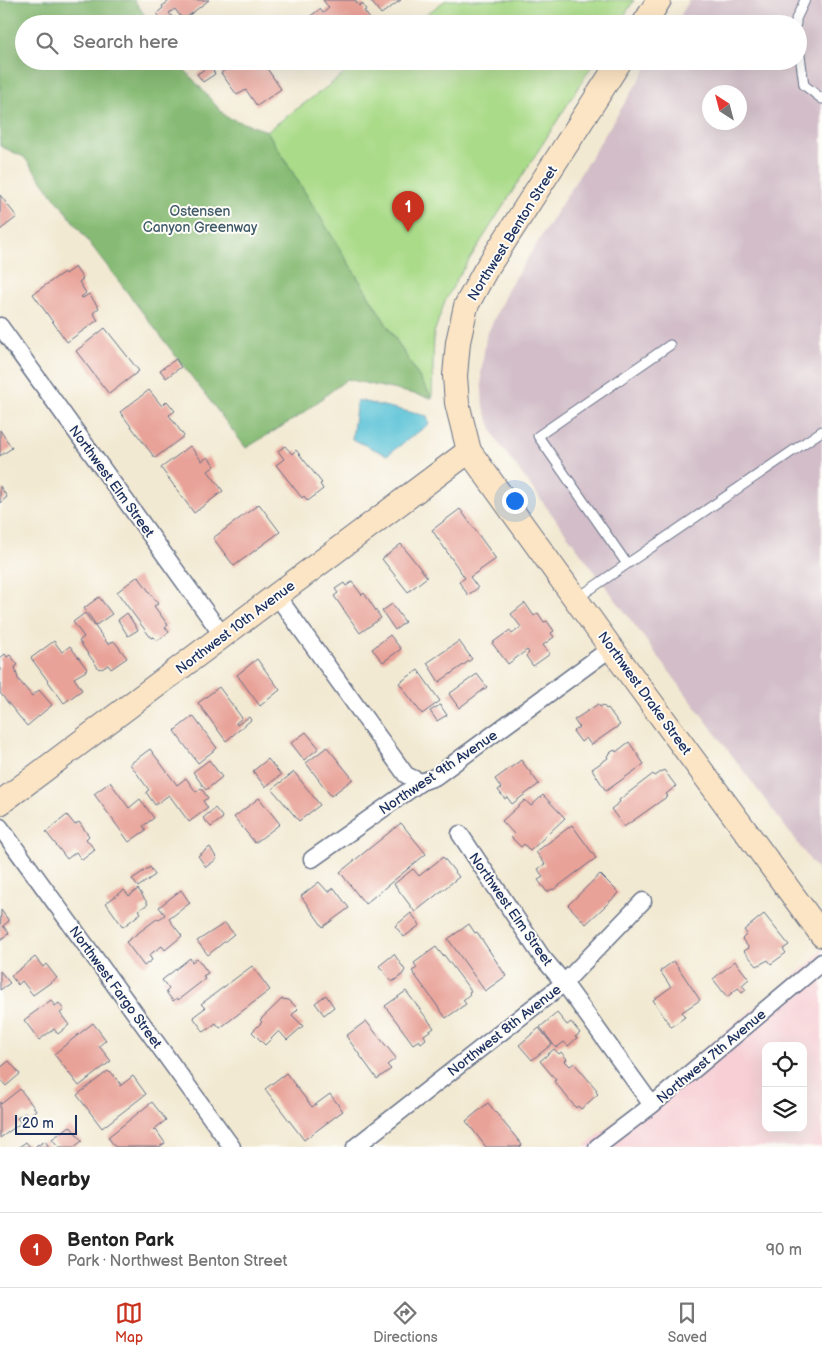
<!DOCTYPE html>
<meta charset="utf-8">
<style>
:root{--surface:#fff;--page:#f2f2f2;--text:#222;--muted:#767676;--line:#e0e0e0;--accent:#c8321e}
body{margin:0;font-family:"Balsamiq Sans",sans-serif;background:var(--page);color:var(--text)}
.controls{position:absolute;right:15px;bottom:15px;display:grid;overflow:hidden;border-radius:10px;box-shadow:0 5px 20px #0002}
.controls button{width:45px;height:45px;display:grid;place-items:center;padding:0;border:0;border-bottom:1px solid var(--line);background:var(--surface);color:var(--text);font:25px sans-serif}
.compass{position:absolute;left:702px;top:85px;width:45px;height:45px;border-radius:50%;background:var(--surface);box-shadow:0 5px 20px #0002;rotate:324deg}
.scale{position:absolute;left:15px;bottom:12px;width:62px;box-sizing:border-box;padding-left:5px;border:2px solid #1b2f5e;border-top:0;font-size:14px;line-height:18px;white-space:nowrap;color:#1b2f5e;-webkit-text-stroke:4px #fdfcf7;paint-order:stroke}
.you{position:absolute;left:514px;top:500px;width:18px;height:18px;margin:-12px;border:4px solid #fff;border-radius:50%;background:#1a73e8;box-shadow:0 0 0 8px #1a73e833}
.badge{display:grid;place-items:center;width:32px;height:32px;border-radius:50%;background:var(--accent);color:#fff;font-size:16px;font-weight:700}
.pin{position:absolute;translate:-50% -41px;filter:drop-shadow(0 1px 2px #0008)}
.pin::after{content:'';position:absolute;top:26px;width:18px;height:15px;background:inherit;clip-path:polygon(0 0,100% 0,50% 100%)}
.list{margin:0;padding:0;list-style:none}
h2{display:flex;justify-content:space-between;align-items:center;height:65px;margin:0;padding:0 20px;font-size:21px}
h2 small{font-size:16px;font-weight:400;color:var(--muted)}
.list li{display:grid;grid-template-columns:32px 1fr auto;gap:15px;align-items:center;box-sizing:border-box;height:75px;padding:0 20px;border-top:1px solid var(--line)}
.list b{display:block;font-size:19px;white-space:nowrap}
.list p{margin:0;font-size:16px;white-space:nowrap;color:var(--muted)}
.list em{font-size:16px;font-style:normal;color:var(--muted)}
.icon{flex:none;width:28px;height:28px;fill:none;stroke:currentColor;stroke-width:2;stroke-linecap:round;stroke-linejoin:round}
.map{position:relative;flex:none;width:822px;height:1147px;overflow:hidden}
.search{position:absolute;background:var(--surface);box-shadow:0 5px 20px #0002;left:15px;right:15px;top:15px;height:55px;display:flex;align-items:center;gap:12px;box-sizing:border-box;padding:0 18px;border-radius:28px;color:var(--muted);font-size:19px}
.sheet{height:140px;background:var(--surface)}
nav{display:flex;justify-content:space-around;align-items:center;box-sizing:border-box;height:70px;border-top:1px solid var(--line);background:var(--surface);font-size:14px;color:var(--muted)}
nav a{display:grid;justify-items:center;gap:2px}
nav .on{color:var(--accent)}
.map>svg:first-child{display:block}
.built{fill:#f7cfd5;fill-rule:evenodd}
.industrial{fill:#d2bdc8;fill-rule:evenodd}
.green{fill:#aadb89;stroke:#628574}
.forest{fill:#87bb75;stroke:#51756a}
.water{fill:#5ac2d7;stroke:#3a789a}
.building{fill:#e8a298}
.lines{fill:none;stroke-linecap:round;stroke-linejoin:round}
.lane-casing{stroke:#667087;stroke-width:11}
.street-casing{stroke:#667087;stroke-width:19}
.secondary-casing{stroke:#667087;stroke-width:26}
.lane{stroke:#fff;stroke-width:9}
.street{stroke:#fff;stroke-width:16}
.secondary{stroke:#fce5c4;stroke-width:24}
.labels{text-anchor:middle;stroke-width:4;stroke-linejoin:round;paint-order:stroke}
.park-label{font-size:14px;fill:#3f5a69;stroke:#fdfcf7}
.street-label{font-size:14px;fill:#1b2f5e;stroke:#fdfcf7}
</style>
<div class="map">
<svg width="822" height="1147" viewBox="0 0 822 1147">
<rect width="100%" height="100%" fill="#fdfcf7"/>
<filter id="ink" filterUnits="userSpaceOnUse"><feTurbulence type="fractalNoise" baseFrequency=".02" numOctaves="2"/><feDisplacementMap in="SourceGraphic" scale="10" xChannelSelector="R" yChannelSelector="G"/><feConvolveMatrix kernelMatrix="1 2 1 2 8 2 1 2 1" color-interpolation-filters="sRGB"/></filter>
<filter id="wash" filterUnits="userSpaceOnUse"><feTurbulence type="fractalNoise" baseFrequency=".0096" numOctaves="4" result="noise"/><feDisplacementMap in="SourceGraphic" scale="20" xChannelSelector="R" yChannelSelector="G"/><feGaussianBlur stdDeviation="1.12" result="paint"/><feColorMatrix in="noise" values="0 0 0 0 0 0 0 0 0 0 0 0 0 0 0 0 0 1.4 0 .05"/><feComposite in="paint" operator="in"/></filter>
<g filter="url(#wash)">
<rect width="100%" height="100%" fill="#f2e9d2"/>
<path class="built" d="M822,949v198h-238l228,-186zM766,1046h37v82h-37z"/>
<path class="industrial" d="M690,0h132v876l-325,-435 -14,-35 -2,-32 5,-37 21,-46 144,-230h147v-37h-123zM710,92h30v30h-30z"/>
<path class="green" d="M446,0h188l-15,24h-206z
M362,61h233l-138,218 -12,22 -11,32 -2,65 -165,-267z"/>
<path class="forest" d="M0,0h134l17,24h-127v37h153l49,56 41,14 165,267 -85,-19 -48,37 -53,32 -222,-291 -24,-11z"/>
<path class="water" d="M357,400l70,16 2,8 -42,31 -35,-16z"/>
<g id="blocks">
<path class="building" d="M167,0h42l-26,20 -8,-11 -6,4 8,9 -13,2 -7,-11 6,-5 -1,-2 6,-4z
M323,0h32l4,6 3,-3 4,7 -2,1 10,13h-33l-3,-5 -7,5h-31l20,-15 3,4 6,-5z
M370,0h31l-20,14z
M231,61h18l2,3 4,-3h7l19,28 -24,17 -11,-16 -9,5 -16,-22 9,-7 -2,-2z
M210,66l5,8 -12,8 -6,-8z
M0,195l17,22 -17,13z
M75,267l8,12 -4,3 7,11 -5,4 2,1 6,-4 10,14 -6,5 5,7 -31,22 -34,-48 31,-22 1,2z
M105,328l34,43 -30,23 -33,-43z
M176,359l5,8 -15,11 -6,-8z
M149,390l13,16 5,-5 8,10 -6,4 15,21 -29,22 -35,-46z
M0,430l12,18 -12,8z
M190,446l12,15 6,-4 7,9 -7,5 15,20 -29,22 -33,-45z
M285,446l7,8 4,-4 26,33 -2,1 3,5 -15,12 -4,-5 -2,2 -26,-33 8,-6 -6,-8z
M0,486l7,11 -7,6z
M259,504l21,28 -46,34 -21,-28z
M460,509l36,50 -26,18 8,11 -10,7 -9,-13 6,-4 -33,-48z
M401,544l26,33 -19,15 -26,-33z
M138,576l20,28 -4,2 14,19 -3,2 4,5 -12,9 -3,-4 -3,1 -34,-46z
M352,582l10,13 2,-2 17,25 -21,15 -26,-37 4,-3 -3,-4 9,-6 2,3z
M99,597l13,17 -16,11 -12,-17z
M525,603l9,13 4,-3 6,9 3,-1 7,10 -3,2 3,4 -11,8 7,9 -17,12 -7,-10 3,-3 -2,-3 -19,14 -16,-21 18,-13 2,4 9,-7 -10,-13z
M392,604l13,18 -10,8 -13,-19z
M85,613l23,31 6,-3 13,17 -16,11 -3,-4 -6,4 -1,-1 -2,1 -20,-28 5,-4 -11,-15z
M127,613l11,17 -10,6 -10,-16z
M390,635l11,14 -18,13 -11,-13z
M54,641l8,11 8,-6 17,23 -2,1 1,1 -12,7 8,12 -18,13 -33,-45z
M459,641l13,18 -33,23 -12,-19z
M5,654l2,3 3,-2 8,10 -3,2 3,12 14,17 7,-6 13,15 -25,21 -27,-33v-35z
M257,659l23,31 -20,16 -23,-31z
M418,670l22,31 -18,13 -23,-31z
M477,674l10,13 -28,21 -10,-14z
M219,687l23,31 -6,5 1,2 12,-8 2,3 -25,21 -28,-38z
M598,704l2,3 3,-2 3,4 2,-1 12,17 -29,20 -5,-7 -5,4 -8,-11 6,-4 -5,-7z
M440,705l7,10 -10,6 -7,-10z
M193,716l24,32 -19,15 -24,-32z
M306,732l13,16 -15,12 -13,-17z
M629,742l15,22 -38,27 -14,-22 16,-11 -1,-2 4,-4 4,-2 1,2z
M327,747l26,32 -22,17 -25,-33z
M150,749l27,36 9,-7 10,14 5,-4 7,10 -5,3 5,7 -19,14 -20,-27 -14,10 -9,-13 3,-2 -19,-26z
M268,759l13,16 -16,12 -12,-16z
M209,760l13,17 -16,13 -13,-18z
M521,760l18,24 -27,20 -5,-7 -2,2 -7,-9 3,-2 -6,-9z
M664,770l12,16 -10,8 2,2 -44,31 -13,-18 9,-7 -1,-2 34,-26 2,2z
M294,772l26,33 -21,16 -27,-32z
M110,782l19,26 11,-9 14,19 -11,8 3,4 -17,12 -35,-48z
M543,795l22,23 -35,33 -6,-7 -3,3 -10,-10 3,-3 -12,-13 23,-21 6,6z
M259,798l21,26 -25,19 -21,-26z
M215,808l8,10 -12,9 -8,-9z
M67,815l8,10 4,-3 10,14 -3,3 9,11 -13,10 -6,-8 -9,7 -21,-27z
M401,823l25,31 -61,50 -25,-32z
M572,825l24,33 -43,32 -1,-1 -5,3 -9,-12 5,-3 -5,-8 7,-5 -9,-12z
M210,847l7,12 -11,8 -8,-11z
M443,857l16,20 -44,35 -21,-28 19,-15 6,7z
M150,867l5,8 -17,12 -6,-8z
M600,874l19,19 -33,31 -18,-19z
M319,882l9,10 6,-4 15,20 -26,19 -22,-31z
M138,889l10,15 -9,6 2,3 -18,14 -17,-24 18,-13 5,6z
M181,890l9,13 -21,16 13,17 -17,14 -3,-4 -13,9 3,5 -8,6 -18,-24 32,-24 1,1 6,-4 -6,-8z
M1,910l8,11 -6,5 6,7 -9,7z
M411,913l9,12 -16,12 -9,-11z
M764,914l25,31 -6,4 3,4 -15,11 -3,-4 -11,6 -13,-15 5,-3 -7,-9 5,-5 -3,-4z
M225,923l9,11 -26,21 -11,-14z
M469,924l6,9 2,-1 29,44 -21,15 -37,-52z
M436,947l7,9 1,-1 27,36 -2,1 1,2 -7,6 3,4 -20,14 -34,-47 5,-3 -3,-5z
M394,954l11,16 -3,5 -10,7 -13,-16z
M35,957l8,10 3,-3 11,14 -24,17 -11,-14 -4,4 -7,-9z
M190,958l2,4 5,-4 11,15 -5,3 2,3 -27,21 -1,-2 -4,3 -7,-9 3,-3 -7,-9z
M674,961l26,39 -18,12 3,5 -14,10 -18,-27 18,-13 -11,-16z
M735,961l14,18 -7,6 4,5 -4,3 -4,-5 -11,9 -14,-18z
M252,966l18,24 -50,38 -4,-5 -12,9 -11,-15 12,-9 -4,-4z
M0,971l10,12 -10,7z
M406,991l28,37 -10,7 2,4 -5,4 -2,-3 -6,4 -28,-38z
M326,995l8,12 -10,8 -9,-12z
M282,999l7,1 9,9 -6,6 11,11 -16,14 -8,-9 -14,14 -13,-13 10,-10 -2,-2z
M51,1000l4,6 4,-3 5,7 -4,3 9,12 -11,9 -4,-5 -15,11 -15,-20z
M557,1013l10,12 4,-3 9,11 -5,4 2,1 -9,8 -4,-4 -8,6 -16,-21z
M366,1021l30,37 -9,7 4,4 -14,10 -31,-43z
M93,1023l13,17 -7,6 12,15 -32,25 -25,-32z
M539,1028l13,16 -20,16 -13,-15z
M554,1049l5,5 2,-2 6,7 -2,2 5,5 4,-3 23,27 -1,2 2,2 -17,15 -3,-3 -2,2 -22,-27 2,-1 -16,-19z
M9,1061l11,13 -14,12 -6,-7v-11z
M108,1071l2,2 1,-1 9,11v3l13,-10 13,18 -44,34 -25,-33z
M286,1073l26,34 18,-13 13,17 -39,29 -39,-51z
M20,1089l16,21 -8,6 -3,-3 -8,5 4,5 -21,15v-36l1,2z
M152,1102l14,18 -13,10 1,1 2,-1 9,13 -6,4h-44l-7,-10z
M488,1103l34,42 -2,2h-34l-20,-26z
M70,1126l12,15 -8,6h-15l-7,-8z
M45,1141l4,6h-14l3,-3 1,1z
M26,1142l4,5h-11z"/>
</g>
</g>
<g filter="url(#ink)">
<use href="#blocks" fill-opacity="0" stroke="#667087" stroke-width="1"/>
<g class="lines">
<g class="lane-casing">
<path id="lane" d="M796,24v-5l9,-19
M798,41l6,44 18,14
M627,564l195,-133
M576,599l51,-35 -89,-128 132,-91"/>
</g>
<g class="street-casing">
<path id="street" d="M0,326l223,310
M277,596l129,179 15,7
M0,827l232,320
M460,834l82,123 22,26 88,122
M312,859l109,-77 14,-5 176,-129
M355,1147l209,-164 79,-82
M597,1147l55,-42 170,-143"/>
</g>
<g class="secondary-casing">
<path id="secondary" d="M644,24l15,-24
M620,61l-135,210 -19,35 -8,36 -3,34 2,27 12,48 142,197 211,287
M0,803l469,-352"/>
</g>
<use href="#lane" class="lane"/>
<use href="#street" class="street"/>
<use href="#secondary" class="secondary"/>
</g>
</g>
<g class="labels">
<g class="park-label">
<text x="200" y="216">Ostensen<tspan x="200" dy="16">Canyon Greenway</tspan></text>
</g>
<g class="street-label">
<text transform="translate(512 233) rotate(-58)" y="5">Northwest Benton Street</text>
<text transform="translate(112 481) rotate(54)" y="5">Northwest Elm Street</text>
<text transform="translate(235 627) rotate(-37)" y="5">Northwest 10th Avenue</text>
<text transform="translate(645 693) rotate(54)" y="5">Northwest Drake Street</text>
<text transform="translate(438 772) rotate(-34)" y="5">Northwest 9th Avenue</text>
<text transform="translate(511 909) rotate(55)" y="5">Northwest Elm Street</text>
<text transform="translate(116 987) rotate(54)" y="5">Northwest Fargo Street</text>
<text transform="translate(504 1030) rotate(-38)" y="5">Northwest 8th Avenue</text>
<text transform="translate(711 1056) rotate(-40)" y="5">Northwest 7th Avenue</text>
</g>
</g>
</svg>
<div class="controls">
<button><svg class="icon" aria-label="locate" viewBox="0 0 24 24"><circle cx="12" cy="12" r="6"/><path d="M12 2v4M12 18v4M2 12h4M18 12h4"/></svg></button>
<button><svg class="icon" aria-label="layers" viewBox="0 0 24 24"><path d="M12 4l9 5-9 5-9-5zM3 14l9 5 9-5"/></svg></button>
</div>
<svg class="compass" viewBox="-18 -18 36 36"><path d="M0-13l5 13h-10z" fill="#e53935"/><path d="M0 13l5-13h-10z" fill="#767676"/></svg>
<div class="scale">20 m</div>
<div class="you"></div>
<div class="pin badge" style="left:408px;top:232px">1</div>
<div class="search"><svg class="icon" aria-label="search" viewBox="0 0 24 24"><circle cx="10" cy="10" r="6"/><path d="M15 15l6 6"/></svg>Search here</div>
</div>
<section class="sheet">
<h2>Nearby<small></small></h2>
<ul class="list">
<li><span class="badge">1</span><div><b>Benton Park</b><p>Park · Northwest Benton Street</p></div><em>90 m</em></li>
</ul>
</section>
<nav>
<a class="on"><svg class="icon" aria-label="map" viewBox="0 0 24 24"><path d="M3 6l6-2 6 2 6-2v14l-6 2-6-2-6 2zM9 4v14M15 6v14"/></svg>Map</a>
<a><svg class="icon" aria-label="directions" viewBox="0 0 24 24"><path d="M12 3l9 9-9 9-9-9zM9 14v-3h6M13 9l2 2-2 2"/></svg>Directions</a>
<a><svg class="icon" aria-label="saved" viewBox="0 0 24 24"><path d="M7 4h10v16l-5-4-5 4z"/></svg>Saved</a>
</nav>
